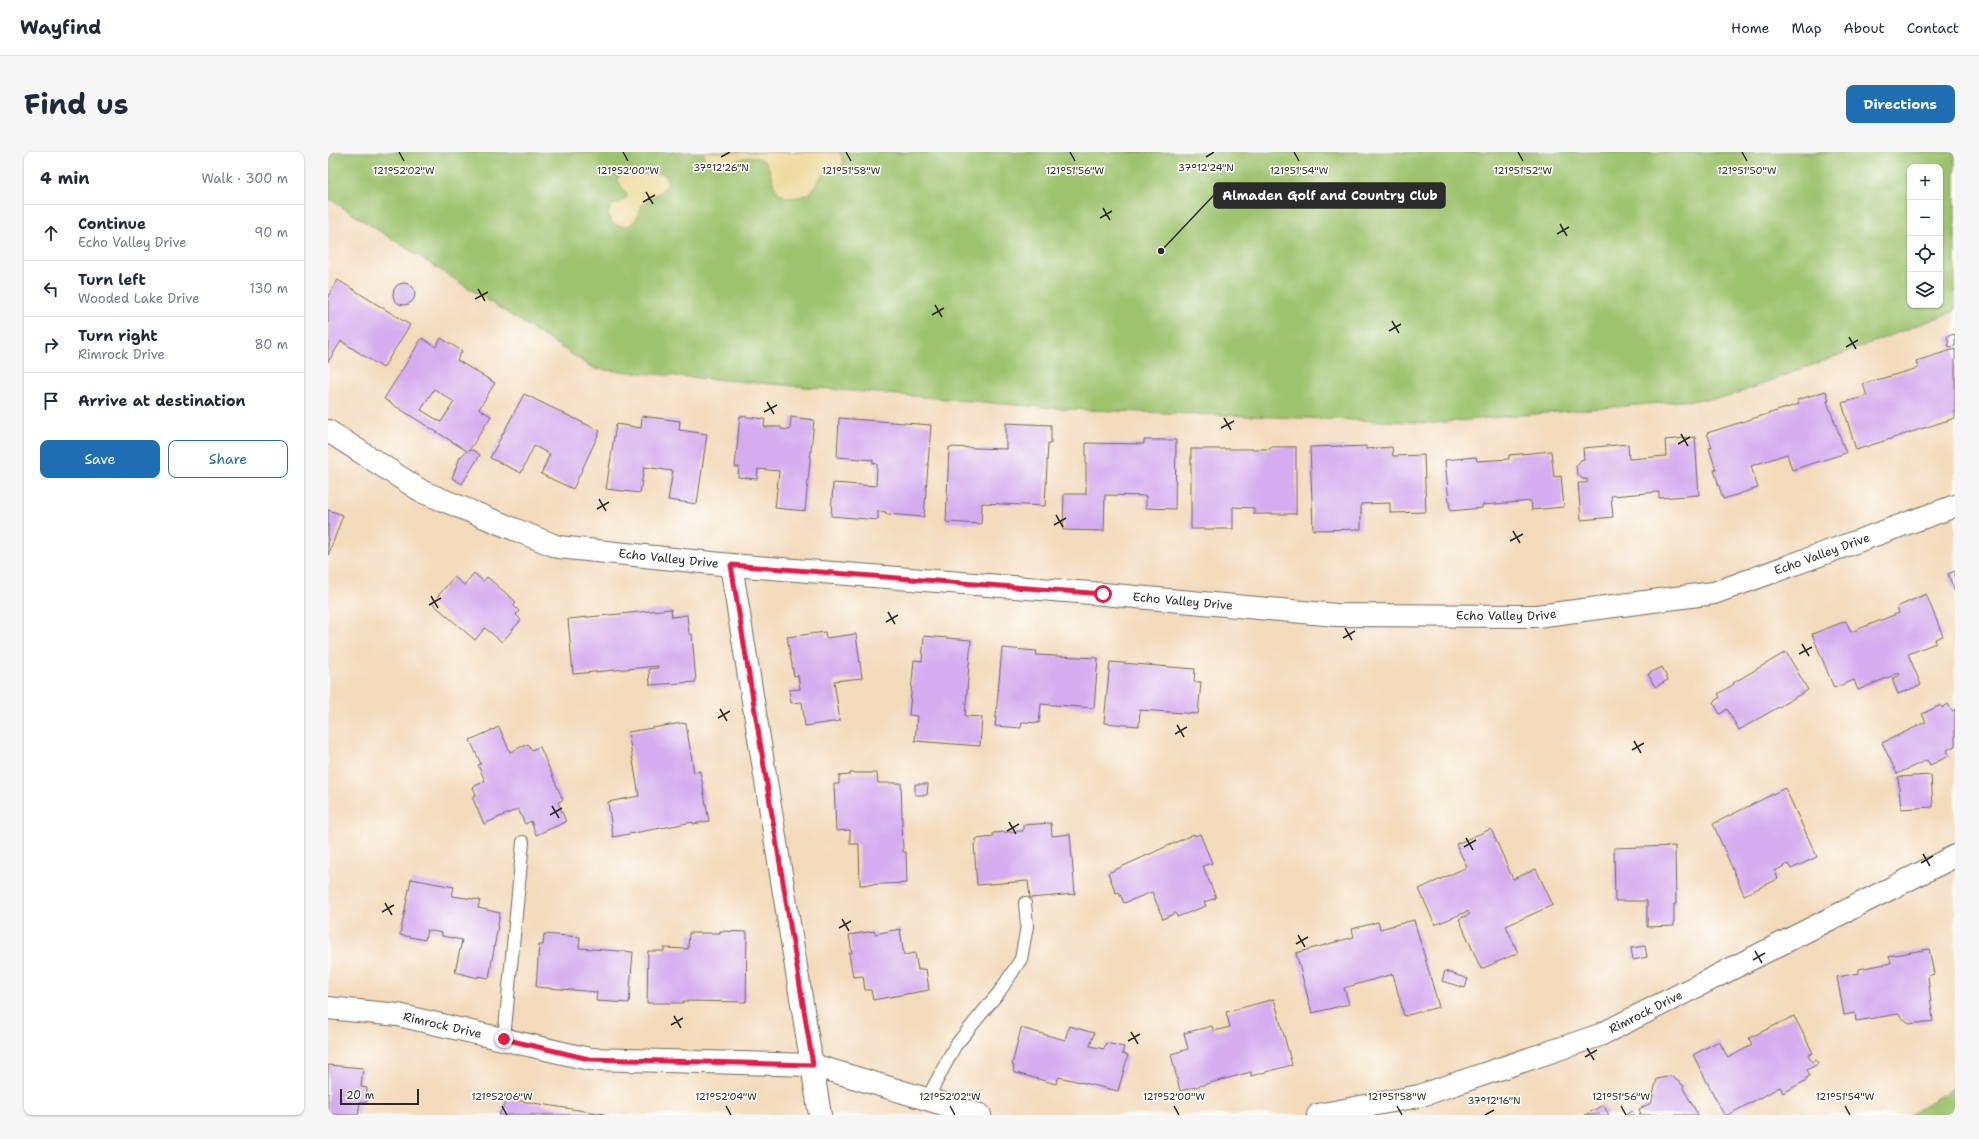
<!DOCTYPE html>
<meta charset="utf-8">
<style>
:root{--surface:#fff;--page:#f6f6f7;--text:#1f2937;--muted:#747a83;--line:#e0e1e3;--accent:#1f6fb2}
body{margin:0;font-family:"Shantell Sans",sans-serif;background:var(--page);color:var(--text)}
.controls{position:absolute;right:12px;top:12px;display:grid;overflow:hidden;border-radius:8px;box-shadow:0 1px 3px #0004}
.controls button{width:36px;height:36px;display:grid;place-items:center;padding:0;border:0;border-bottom:1px solid var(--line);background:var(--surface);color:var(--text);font:20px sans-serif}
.scale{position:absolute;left:12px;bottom:10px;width:79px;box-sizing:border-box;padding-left:4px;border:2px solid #2b2b2b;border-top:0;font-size:11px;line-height:14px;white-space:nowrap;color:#2b2b2b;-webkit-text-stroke:3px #fdfcf7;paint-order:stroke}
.stop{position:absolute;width:12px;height:12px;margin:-9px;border:3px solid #e11d48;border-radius:50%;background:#fff}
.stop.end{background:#e11d48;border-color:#fff;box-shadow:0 1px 4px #0008}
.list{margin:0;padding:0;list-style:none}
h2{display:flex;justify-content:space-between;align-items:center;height:52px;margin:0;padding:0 16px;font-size:17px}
h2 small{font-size:13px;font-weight:400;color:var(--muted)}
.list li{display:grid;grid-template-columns:26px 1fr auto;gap:12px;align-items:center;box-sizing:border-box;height:56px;padding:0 16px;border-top:1px solid var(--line)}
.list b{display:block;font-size:15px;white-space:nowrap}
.list p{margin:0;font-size:13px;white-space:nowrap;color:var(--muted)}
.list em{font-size:13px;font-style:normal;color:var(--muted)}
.actions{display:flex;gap:8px;padding:12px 16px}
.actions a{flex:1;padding:9px 0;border:1px solid var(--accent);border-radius:8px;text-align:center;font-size:14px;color:var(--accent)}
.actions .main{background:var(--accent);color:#fff}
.icon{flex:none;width:22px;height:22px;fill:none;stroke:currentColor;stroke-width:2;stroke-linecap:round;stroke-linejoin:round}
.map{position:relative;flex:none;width:1627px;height:963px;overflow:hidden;border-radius:8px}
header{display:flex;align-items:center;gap:24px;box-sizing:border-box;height:56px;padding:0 20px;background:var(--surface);border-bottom:1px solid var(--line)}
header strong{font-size:19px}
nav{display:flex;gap:22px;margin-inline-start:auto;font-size:14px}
.intro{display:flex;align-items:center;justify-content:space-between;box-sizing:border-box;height:96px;padding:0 24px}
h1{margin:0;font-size:28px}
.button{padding:10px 18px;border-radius:8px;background:var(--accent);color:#fff;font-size:14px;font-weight:700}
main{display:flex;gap:24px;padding:0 24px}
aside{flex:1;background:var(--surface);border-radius:8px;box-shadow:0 1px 3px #0004}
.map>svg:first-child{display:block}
.green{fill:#9ec36e;stroke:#64774c;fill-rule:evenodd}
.sand{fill:#eeda9e;stroke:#8c8264}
.building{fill:#d4acef;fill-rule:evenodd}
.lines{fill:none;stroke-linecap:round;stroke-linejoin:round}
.lane-casing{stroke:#71685d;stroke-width:14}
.street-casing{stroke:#71685d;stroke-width:24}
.lane{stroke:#fff;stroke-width:12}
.street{stroke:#fff;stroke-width:22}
.route{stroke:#e11d48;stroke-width:5}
.ticks{fill:none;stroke:#2b2b2b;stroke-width:1.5}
.labels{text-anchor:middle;stroke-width:3.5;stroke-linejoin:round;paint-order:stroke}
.street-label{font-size:12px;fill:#2b2b2b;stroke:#fdfcf7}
.ticks-label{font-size:10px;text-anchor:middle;fill:#2b2b2b;stroke:#fdfcf7;stroke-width:3.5;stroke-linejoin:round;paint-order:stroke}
.leader{fill:none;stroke:#2b2b2b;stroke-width:1.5}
.callout-dot{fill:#2b2b2b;stroke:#fdfcf7;stroke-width:1.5}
.callout{fill:#2b2b2b;stroke:#2b2b2b;stroke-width:1.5}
.callout-label{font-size:13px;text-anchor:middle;font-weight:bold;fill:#fff}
</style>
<header>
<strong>Wayfind</strong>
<nav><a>Home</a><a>Map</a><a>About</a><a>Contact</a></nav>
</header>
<div class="intro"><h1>Find us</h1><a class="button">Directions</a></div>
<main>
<aside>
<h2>4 min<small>Walk · 300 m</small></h2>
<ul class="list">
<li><svg class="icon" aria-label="ahead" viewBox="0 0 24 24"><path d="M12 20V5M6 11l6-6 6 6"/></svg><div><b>Continue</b><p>Echo Valley Drive</p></div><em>90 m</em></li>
<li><svg class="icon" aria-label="left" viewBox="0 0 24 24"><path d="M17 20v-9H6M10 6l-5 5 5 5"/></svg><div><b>Turn left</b><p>Wooded Lake Drive</p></div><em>130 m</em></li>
<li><svg class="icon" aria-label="right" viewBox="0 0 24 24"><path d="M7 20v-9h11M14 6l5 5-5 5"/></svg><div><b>Turn right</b><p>Rimrock Drive</p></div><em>80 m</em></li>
<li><svg class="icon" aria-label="arrive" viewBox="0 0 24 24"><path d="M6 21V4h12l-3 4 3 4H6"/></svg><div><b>Arrive at destination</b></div></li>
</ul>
<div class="actions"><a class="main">Save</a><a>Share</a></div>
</aside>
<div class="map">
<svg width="1627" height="963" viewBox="0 0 1627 963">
<rect width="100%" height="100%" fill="#fdfcf7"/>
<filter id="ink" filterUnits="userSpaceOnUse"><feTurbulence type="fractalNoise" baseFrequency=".025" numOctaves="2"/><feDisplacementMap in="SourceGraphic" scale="8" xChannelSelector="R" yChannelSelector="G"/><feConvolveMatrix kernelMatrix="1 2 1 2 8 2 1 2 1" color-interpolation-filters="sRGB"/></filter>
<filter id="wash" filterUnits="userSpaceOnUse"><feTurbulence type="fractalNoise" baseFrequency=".012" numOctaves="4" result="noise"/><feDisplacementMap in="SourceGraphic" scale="16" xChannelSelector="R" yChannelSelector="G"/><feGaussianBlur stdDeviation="0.9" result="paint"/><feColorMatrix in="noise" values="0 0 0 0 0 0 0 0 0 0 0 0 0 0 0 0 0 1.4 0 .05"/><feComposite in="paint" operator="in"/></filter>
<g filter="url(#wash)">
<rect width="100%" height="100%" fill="#f3dabb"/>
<path class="green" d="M0,0h1627v159l-227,86 -295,26 -369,-14 -469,-40 -267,-171zM1582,15h30v138h-30z
M1627,934v29h-46l46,-28z"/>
<path class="sand" d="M375,0h136l5,10c-4,9 -15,9 -22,14 -4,4 -6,9 -9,13 -7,8 -22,11 -31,6 -16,-9 -4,-36 -30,-38 -16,-1 -31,18 -46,5z
M302,17l14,5 18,-1 5,5 1,4c-4,12 -15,11 -23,20 -9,9 -6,24 -22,24 -5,0 -8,-1 -12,-4l-3,-9 4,-8 8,-2 6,-5 1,-4 -10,-14 4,-8z"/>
<g id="blocks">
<path class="building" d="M10,128l72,45 -27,43 -42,-27 -13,21v-66z
M65 142a11 11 0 1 1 22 0a11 11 0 1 1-22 0Z
M1627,182v12l-6,1 -2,-11z
M94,186l14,9 5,-9 21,13 -5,9 38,23 -16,26 12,7 -22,35 4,-1 7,5 -18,29 -10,-6 8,-21 7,-6 -83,-52zM106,237l20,13 -13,20 -20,-12z
M1627,197v69l-99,32 -14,-47 25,-7 -4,-12 55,-16 -2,-7z
M1498,239l3,10h-2l19,52 -54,17 -5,-16 -36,12 7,22 -35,11 -9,-29h2l-7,-22 3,-1 -5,-14 92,-29 -2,-4z
M196,242l76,37 -27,58 -32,-15 9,-20 -16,-8 -13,27 -31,-15z
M314,264l38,5 -1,9 28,4 -10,70 -29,-4 5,-29 -29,-4 -4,26 -34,-4 10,-65 25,4z
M412,264l25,3 -1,8h17v2l9,1 1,-13 23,3 -9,91 -30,-3 4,-37 -21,-2 -1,10 -19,-2 1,-10h-4z
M511,266l92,7 -7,92 -38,-3v-2l-8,-1v9l-47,-4 2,-33 43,3 1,-22 -4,-1v-3l-36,-3z
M678,271l45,2v19l-3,-1 -3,63 -63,-3 -1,21 -35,-2 3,-75 57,2z
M1367,285l4,58 -40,3v-6l-48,4 2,21 -32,3 -3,-37h9v-4h-4l-6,-5 -1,-8 5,-6 3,-1 -1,-11 45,-4 1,15 37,-3 -1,-16z
M816,288h32l-1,69 -29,-1v-12l-41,-1 -1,36 -41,-1 1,-36h22v-51l58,1z
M1014,294v1l24,-1v3l26,-2 1,9 31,-1 2,57 -36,1v-10l-29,1v25l-48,1 -3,-83z
M942,295h26v67h-42v-6l-21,-1v22h-42v-80h79z
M1223,299l3,26 7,-1 3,31 -32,3 -1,-9 -49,4v3l-32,3 -5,-51 31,-3 1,4 32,-2v-4z
M0,358l15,5 -15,41z
M1627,419v21l-7,-18z
M146,421l9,8 4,-4 29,25 -3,3 6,6 -3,4 5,5 -19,22 -17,-14 -10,12 -43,-37 22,-26 10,8z
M1598,442l17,42 -8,3 1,4 -28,11 13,31 -23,9 -6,-15 8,-4 -1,-2 -41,17 -4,-10 -20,8 -22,-54 34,-13 5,11 48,-19 -2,-6z
M343,457l1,8 15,-2 2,19h3l4,48 -46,3 -1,-16 9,-1v-2l-85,8 -5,-55z
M497,480l1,6 30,-4 6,44 -28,3 6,40 -35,5 -3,-24 -11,1 -2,-13 11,-1 -2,-14 -4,1 -7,-39z
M596,484l47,4 -6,76 17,1 -2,29 -65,-5 2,-25 -8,-1 5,-55 8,1z
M674,496l35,3 -1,4 62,3 -4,50 -53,-4 -2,19 -17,-1 -1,6 -26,-2z
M1458,500l22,38 -69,40 -12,-21 -7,5 -7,-12 7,-5 -2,-3 16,-10 -1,-1z
M782,510l85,7 -1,13h7l-3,32 -58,-4 -1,16 -35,-3z
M1334,515l6,13 -13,7 -7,-13z
M1620,552l4,7 3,-2v37l-8,4 2,6 -19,9 -3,-5 -30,14 -15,-31 44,-21 -4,-8 19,-9 1,3z
M354,571l4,1 8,49 6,-2 9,50 -16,3v-2l-80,15 -5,-35 31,-6 -11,-64z
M171,575l11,25 18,-8 3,6 9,-3 23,53 -5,2 8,20 -30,13 -5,-14 -6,3 -7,-15 -34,15 -12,-27 4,-2 -3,-8 12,-6 -7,-16 3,-1 -11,-24z
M522,621h27l1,10h23l2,69h3l1,31 -47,2 -1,-41h-9v-14l-14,1 -2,-47h5v-8l11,-1z
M1603,623l2,32 -32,2 -3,-32z
M587,632h13l-1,11h-12z
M1457,636l32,69 -26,12 -3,-5 -13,7 3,8 -34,16 -31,-71z
M723,671l1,13 18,-2 5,60 -45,4 -2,-17 -51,4 -3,-41 2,-1v-4l17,-2v-4l30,-2v-6z
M1163,677l22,50 23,-10 17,36 -47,21 12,27 -37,16 -22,-50 11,-5 -2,-3 -33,14 -16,-36 48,-22 -11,-23z
M866,682l1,2 5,-2 12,29 -9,3 13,32 -12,4 2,4 -29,11 -1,-4 -13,6 -11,-27 -28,11 -5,-11 -3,1 -8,-20z
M1347,694l1,58h-2v22l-27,1v-26h-32l-1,-53z
M83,727l43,8 -2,9 28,4 -2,8 22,5 -11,65 -11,-2v2l-23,-6 7,-32 -20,-4v-3l-15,-3 -2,10 -25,-5z
M1086,768l25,87 -35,9 -11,-42 -49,14 5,16 -37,9 -16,-60 58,-16 -2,-8 26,-7 2,7z
M572,777l4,26 11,-2 3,17 8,-1 3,21 -56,10 -2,-10h-6l-2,-14 -10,1 -4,-24h3l-3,-18 25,-4 1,3z
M392,779l27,1 -1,70 -63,-1v2h-36l1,-52h16v-3l24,1 1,-16h31z
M216,782l36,3 -1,11 54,4 -4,51 -33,-2 1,-9 -61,-5 3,-42h4z
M1317,794l2,11 -14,3 -2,-12z
M1601,797l5,25 -6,2 5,45 -23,3 -12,-10 -42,7 -1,-8 -11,2 -7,-38 22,-4v-4l32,-6 -2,-7z
M1117,819l23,8 -3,9 -23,-7z
M946,847l18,66 -41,11v-4l-71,19 -9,-37 17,-5 -4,-16 28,-7 2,5 16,-4 -4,-15z
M1466,864l19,37 -5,2 4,7 4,-2 2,4 -11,6 3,6 -4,2 1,2 -24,13 -3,-6 -52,28h-4l-31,-60 26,-14 9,17 24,-13 -3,-7z
M741,874l25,7 -4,13 14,3 2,-6 18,4 -2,7 6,1 -10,36 -59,-14 -3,7 -43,-12 1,-6 -2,-1 9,-37 44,12z
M0,913l35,3 -2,19 6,1 -1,15 -6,-1 -2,13h-30z
M1343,924l13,10 -1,2 15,27h-59l2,-1 -2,-5 12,-6 6,-24z
M180,947l96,15v1h-105z
M1275,953l6,10h-24z
M1304,959l3,4h-10z"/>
</g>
</g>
<g filter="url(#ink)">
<use href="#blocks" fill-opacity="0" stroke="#71685d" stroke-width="1"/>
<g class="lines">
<g class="lane-casing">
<path id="lane" d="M176,887l19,-197
M599,947l28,-53 45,-55 21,-32 6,-33 -2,-23"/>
</g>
<g class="street-casing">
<g id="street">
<path id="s1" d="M0,279l95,61 135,55 173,18 372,29 233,21 201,1 177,-23 241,-87"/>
<path d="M403,413l89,550"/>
<path id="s2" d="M0,856l70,7 191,44 224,6 167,50"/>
<path id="s3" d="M990,963l101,-19 181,-61 355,-179"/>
</g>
</g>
<use href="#lane" class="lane"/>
<use href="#street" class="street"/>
</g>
</g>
<g class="lines" filter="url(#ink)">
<path class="route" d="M176,887l85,20 224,6 -82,-500 372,29"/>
</g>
<path class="ticks" d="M71,0l5,9M295,0l5,9M518,0l5,9M742,0l5,9M966,0l5,9M1190,0l5,9M1414,0l5,9M393,5l9,-5M878,5l8,-5M318,40l7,12M315,50l12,-7M775,56l7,12M772,66l12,-7M1232,72l7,12M1229,82l12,-7M150,137l7,12M147,147l13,-7M607,153l7,12M604,163l12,-7M1064,169l7,12M1061,179l12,-7M1521,185l7,12M1518,195l12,-7M439,250l7,12M436,260l13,-7M896,266l7,12M893,276l13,-7M1353,282l7,12M1350,292l12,-7M271,347l7,12M269,357l12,-7M728,363l7,12M726,373l12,-7M1185,379l7,12M1182,389l13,-7M103,444l7,12M101,453l12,-7M560,460l7,12M558,470l12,-7M1017,476l7,12M1015,486l12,-7M1474,492l7,12M1471,502l13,-7M392,557l7,12M390,566l12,-7M849,573l7,12M847,582l12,-7M1306,589l7,12M1304,598l12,-7M224,654l7,12M222,663l12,-7M681,670l7,12M679,679l12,-7M1138,686l7,12M1136,695l12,-7M1595,702l7,12M1593,711l12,-7M57,751l7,12M54,760l12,-7M514,767l7,12M511,776l12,-7M970,783l7,12M968,792l12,-7M1427,799l7,12M1425,808l12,-7M346,864l7,12M343,873l12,-7M803,880l7,12M800,889l12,-7M1259,896l7,12M1257,905l12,-7M174,954l5,9M398,954l5,9M622,954l5,9M846,954l5,9M1069,954l5,9M1293,954l5,9M1517,954l5,9M1157,963l9,-5"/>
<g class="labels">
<g class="street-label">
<text dy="4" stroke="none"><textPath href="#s1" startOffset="1534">Echo Valley Drive</textPath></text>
<text dy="4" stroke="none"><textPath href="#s1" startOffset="370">Echo Valley Drive</textPath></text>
<text dy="4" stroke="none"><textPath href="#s1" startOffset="886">Echo Valley Drive</textPath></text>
<text dy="4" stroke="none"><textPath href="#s1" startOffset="1210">Echo Valley Drive</textPath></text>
<text dy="4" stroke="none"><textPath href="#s3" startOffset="345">Rimrock Drive</textPath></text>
<text dy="4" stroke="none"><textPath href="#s2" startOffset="116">Rimrock Drive</textPath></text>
</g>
</g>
<g class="ticks-label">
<text x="878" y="19">37°12'24"N</text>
<text x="393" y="19">37°12'26"N</text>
<text x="1195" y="22">121°51'52"W</text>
<text x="1419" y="22">121°51'50"W</text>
<text x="76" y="22">121°52'02"W</text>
<text x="300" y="22">121°52'00"W</text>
<text x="523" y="22">121°51'58"W</text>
<text x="747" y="22">121°51'56"W</text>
<text x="971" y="22">121°51'54"W</text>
<text x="174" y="948">121°52'06"W</text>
<text x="398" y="948">121°52'04"W</text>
<text x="622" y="948">121°52'02"W</text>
<text x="846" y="948">121°52'00"W</text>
<text x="1069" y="948">121°51'58"W</text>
<text x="1293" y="948">121°51'56"W</text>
<text x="1517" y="948">121°51'54"W</text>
<text x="1166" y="952">37°12'16"N</text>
</g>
<path class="leader" d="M833 99L886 43"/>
<circle class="callout-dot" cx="833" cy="99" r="4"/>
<rect class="callout" x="886" y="31" width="231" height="25" rx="4"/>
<g class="callout-label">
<text x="1002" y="48">Almaden Golf and Country Club</text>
</g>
</svg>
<div class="controls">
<button>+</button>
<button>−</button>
<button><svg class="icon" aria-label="locate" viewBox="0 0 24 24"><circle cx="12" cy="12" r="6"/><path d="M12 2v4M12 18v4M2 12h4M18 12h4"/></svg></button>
<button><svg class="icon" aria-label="layers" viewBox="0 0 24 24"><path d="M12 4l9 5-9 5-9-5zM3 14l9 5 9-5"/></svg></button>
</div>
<div class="scale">20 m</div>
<div class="stop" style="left:775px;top:442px"></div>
<div class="stop end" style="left:176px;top:887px"></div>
</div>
</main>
